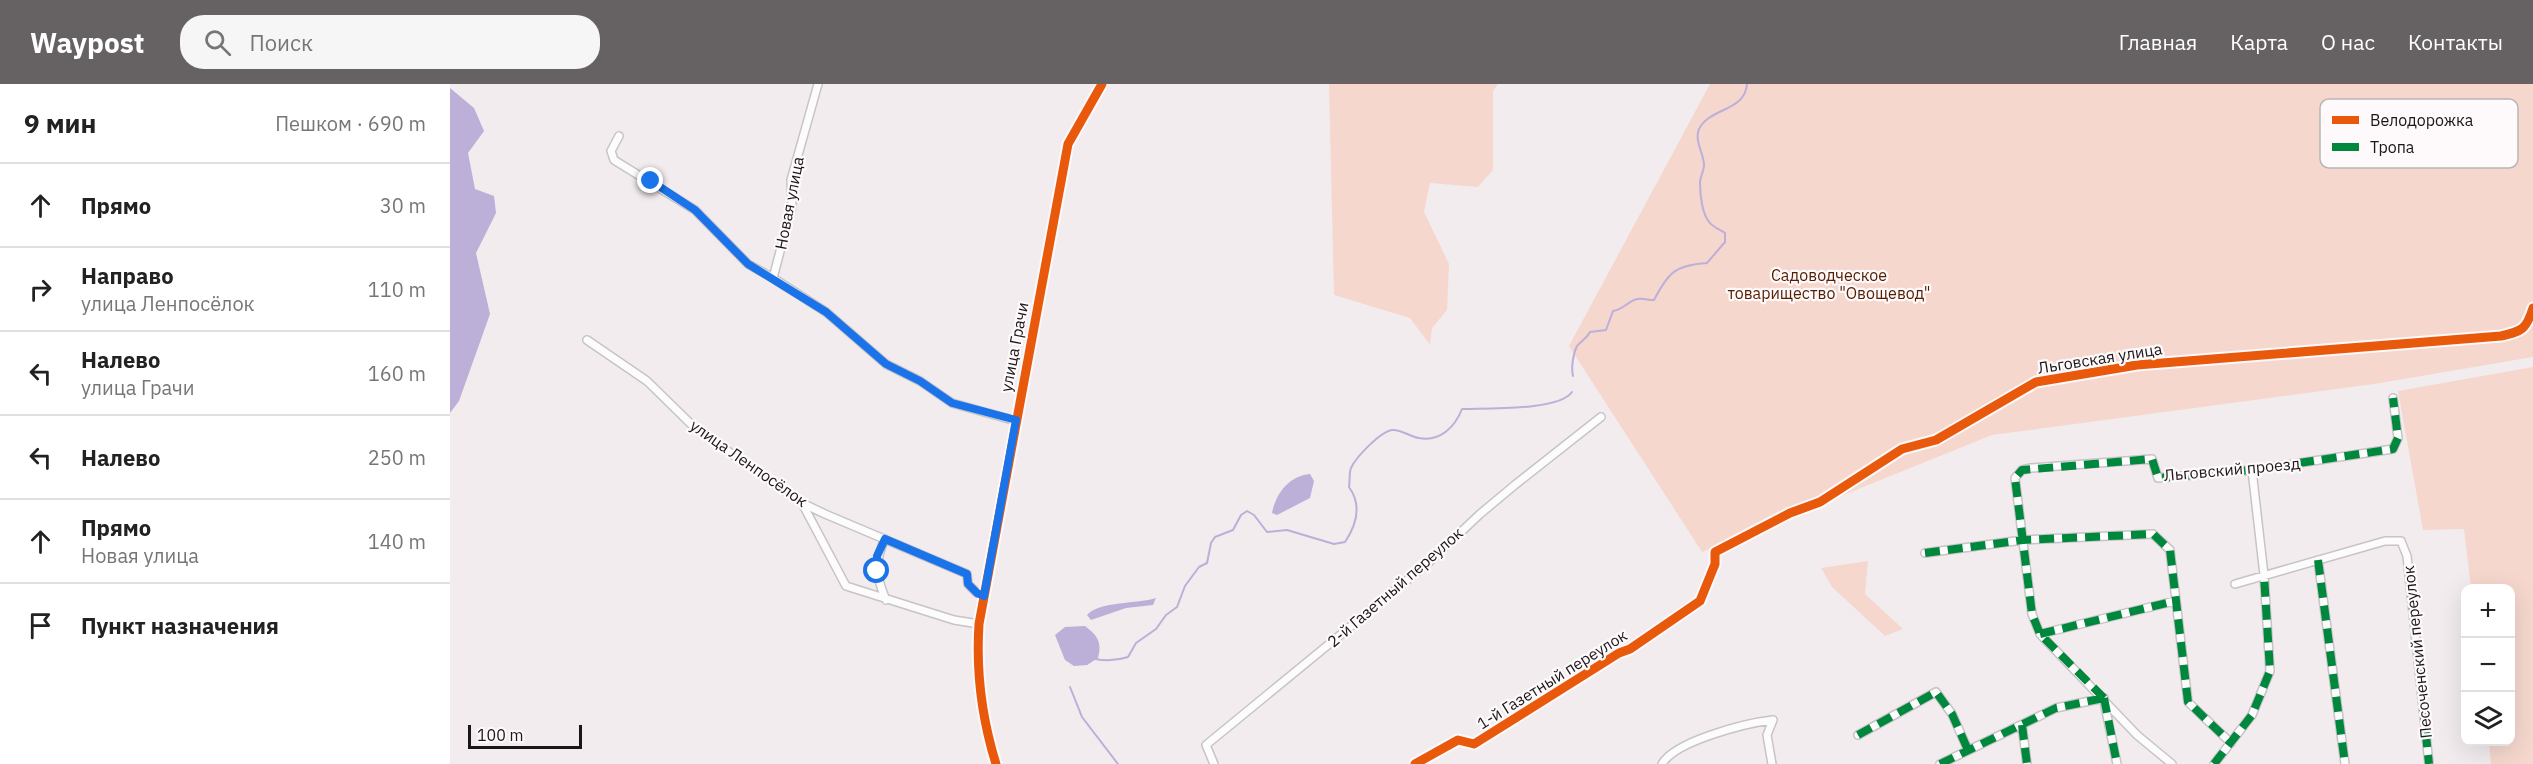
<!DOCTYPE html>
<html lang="ru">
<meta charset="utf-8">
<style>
:root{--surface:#fff;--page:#f6f6f6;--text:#222;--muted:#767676;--line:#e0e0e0;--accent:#666263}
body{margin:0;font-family:"IBM Plex Sans",sans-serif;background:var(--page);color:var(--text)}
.controls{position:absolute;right:18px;bottom:18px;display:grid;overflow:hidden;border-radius:12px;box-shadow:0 6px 24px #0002}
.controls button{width:54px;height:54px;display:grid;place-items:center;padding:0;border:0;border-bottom:2px solid var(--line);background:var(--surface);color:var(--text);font:30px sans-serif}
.scale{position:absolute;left:18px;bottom:15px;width:114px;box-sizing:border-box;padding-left:6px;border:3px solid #1b1718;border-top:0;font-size:16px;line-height:21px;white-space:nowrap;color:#1b1718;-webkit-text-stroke:4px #fef9fb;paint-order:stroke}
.stop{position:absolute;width:18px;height:18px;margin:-14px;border:4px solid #1a73e8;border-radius:50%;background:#fff}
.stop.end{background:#1a73e8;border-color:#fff;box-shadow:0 2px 6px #0008}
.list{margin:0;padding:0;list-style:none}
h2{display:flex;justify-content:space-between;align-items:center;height:78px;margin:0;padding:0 24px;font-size:26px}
h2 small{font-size:20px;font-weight:400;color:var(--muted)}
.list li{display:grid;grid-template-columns:39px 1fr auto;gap:18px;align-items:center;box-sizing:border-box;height:84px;padding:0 24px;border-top:2px solid var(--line)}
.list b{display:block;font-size:22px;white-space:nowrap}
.list p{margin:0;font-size:20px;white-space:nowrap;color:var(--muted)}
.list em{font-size:20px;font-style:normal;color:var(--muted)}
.icon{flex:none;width:33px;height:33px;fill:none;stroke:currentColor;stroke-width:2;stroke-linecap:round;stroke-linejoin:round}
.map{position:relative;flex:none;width:2083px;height:680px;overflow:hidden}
header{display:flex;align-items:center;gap:36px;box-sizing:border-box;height:84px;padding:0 30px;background:var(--accent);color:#fff}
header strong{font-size:28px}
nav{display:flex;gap:33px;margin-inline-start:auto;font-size:21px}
.search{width:420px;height:54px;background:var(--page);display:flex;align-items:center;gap:15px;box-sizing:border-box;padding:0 21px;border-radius:24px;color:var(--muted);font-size:22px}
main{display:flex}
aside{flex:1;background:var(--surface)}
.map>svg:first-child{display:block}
.green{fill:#f5d7cd}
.water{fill:#bcafd8}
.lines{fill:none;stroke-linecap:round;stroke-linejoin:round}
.stream{stroke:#bcafd8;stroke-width:2}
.street-casing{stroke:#c8c3c5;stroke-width:10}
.secondary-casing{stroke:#c8c3c5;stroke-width:12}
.street{stroke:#fdfcfd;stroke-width:7}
.secondary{stroke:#f8f4f8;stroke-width:9}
.quiet{stroke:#00873e;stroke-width:8;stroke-dasharray:15 8;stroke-linecap:butt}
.cycleway-casing{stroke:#fef9fb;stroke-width:13}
.cycleway{stroke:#e8590c;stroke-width:9}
.route{stroke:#1a73e8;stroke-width:8}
.labels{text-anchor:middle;stroke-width:4.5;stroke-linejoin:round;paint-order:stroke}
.street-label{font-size:16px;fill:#1b1718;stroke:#fef9fb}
.park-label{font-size:16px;fill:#561e01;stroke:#fef9fb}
.key{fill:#fef9fb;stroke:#bab5b7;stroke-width:1.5}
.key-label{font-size:16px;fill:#1b1718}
</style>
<header>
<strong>Waypost</strong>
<div class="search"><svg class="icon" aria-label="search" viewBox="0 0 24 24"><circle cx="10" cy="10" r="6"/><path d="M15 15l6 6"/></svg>Поиск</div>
<nav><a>Главная</a><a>Карта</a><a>О нас</a><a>Контакты</a></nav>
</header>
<main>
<aside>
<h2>9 мин<small>Пешком · 690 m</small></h2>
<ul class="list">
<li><svg class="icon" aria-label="ahead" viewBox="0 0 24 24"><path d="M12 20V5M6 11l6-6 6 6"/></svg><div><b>Прямо</b></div><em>30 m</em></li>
<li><svg class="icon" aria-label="right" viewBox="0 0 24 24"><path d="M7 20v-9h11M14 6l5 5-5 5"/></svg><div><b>Направо</b><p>улица Ленпосёлок</p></div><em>110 m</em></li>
<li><svg class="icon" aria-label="left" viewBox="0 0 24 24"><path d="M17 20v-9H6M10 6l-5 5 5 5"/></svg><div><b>Налево</b><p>улица Грачи</p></div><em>160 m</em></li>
<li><svg class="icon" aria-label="left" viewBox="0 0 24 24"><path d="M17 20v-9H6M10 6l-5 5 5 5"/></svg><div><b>Налево</b></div><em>250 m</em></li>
<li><svg class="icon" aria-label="ahead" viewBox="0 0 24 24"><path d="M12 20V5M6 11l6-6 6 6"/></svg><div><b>Прямо</b><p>Новая улица</p></div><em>140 m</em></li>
<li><svg class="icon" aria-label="arrive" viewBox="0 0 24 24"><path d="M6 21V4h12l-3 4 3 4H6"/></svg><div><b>Пункт назначения</b></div></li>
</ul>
</aside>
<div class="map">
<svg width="2083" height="680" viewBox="0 0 2083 680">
<rect width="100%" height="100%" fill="#f2ecef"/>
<path class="green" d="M879,0h169l-5,7v79l-15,17 -48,-4 -6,29 25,52 -2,46 -15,18 -2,17 -20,-27 -76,-23z
M1260,0h823v273l-159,27 -382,51 -290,117 -133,-206z
M2083,283v397h-42l-2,-22h21v-154h-39l-7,-59 -41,1 -25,-139z
M1418,477l-3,33 38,35 -18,7 -53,-49 -11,-19z"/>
<path class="water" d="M0,4l24,20 10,23 -16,22 7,36 19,7 2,17 -20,40 14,61 -31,87 -9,12z
M860,390l4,7 -4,17 -33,17 -5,-2c4,-20 17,-37 38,-39z
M706,514l-3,7 -27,3 -35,12 -4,-5c12,-14 51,-11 69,-17z
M635,542c13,10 17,16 13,32l-11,7 -13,1 -9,-6 -10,-25 10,-8z"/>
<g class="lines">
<path class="stream" d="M1123,292c-2,-8 0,-22 4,-30 4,-5 10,-8 13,-14l16,-2 7,-19c10,-1 15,-10 24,-12 5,-1 12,1 17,1 14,-27 21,-35 53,-37l18,-21v-9c-4,-3 -12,-6 -15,-10 -8,-8 -10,-29 -10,-40 0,-6 4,-12 4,-18 0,-11 -10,-24 -5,-36 11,-22 46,-17 48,-45
M645,575c11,2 21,2 33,-2l8,-14 20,-14 10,-14 11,-8 8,-21 14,-19 8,-4 4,-20 4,-6 18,-7 8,-15 6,-4 7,4 13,17 20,-2 47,14 11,-2c12,-18 17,-37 4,-55 1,-6 0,-14 2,-19 5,-11 29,-36 41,-38 9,-1 18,7 27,8 21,4 36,-11 43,-29 23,-1 97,2 110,-17
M620,603l12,30 36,47"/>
<g class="street-casing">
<path id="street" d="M169,52l-8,15 3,9 81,50 53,54 25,14 19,-72 -1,-26 27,-96
M323,194l53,34 60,52 34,17 32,22 64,18
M137,256l60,41 48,47 107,75 23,11 142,60 1,10 9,9 7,3
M352,419l44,83 108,34 25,4
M435,455c-11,23 -9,38 1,61
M1475,469l98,-13 130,-6 17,16 18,152 43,41
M1868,476l27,204
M1785,500l150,-43h16l6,15 22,208
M1590,550l135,-33
M1654,617l13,63
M1572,641l5,39
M1408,651l78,-43 16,22 16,36
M764,680l-8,-19 222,-182 52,-49 36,-30 85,-67
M965,680l43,-24 16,4 145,-91 11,-4 70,-48 15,-37v-12l75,-39 30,-11 82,-53 34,-9 100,-58 101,-17 364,-29c21,-5 25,-6 32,-28
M1212,680c13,-23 84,-41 111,-44
M1322,680l-5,-29 6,-15
M1490,680l116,-56 48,-10
M1722,680l-35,-29 -97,-101 -8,-20 -17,-136 7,-8 9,-2 121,-9 6,19 94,-8 141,-21 5,-11 -5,-40
M1764,680l38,-49 18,-44 -6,-96 -12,-105"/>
</g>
<g class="secondary-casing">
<path id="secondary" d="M546,680c-14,-45 -20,-94 -17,-140l89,-480 34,-60"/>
</g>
<use href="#street" class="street"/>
<use href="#secondary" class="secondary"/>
<path class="quiet" d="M1475,469l98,-13 130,-6 17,16 18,152 43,41
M1868,476l27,204
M1959,488l20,192
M1590,550l135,-33
M1654,614l-64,-64 -8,-20 -17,-136 7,-8 130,-11 6,19 94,-8 141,-21 5,-11 -5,-40
M1654,614l13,66
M1572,641l5,39
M1408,651l78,-43 16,22 16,36
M1490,680l116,-56 48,-10
M1764,680l38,-49 18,-44 -6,-96"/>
<g class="cycleway-casing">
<path id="cycleway" d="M546,680c-14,-45 -20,-94 -17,-140l89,-480 34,-60
M965,680l43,-24 16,4 145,-91 11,-4 70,-48 15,-37v-12l75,-39 30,-11 82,-53 34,-9 100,-58 101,-17 364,-29c21,-5 25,-6 32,-28"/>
</g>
<use href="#cycleway" class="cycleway"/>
</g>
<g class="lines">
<path class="route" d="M201,97l44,29 53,54 78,48 60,52 34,17 32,22 64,17 -32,176 -7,-3 -9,-9 -1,-10 -82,-35 -8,17v15"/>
</g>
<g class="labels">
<g class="street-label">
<text transform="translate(339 119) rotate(-79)" y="6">Новая улица</text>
<text transform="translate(564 263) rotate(-79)" y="6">улица Грачи</text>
<text transform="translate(1650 274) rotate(-9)" y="6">Льговская улица</text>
<text transform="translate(299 379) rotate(35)" y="6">улица Ленпосёлок</text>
<text transform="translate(1782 385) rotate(-5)" y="6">Льговский проезд</text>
<text transform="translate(945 503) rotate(-41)" y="6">2-й Газетный переулок</text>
<text transform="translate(1967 568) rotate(-96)" y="6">Песоченский переулок</text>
<text transform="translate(1102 595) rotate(-32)" y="6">1-й Газетный переулок</text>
</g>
<g class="park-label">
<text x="1379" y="197">Садоводческое<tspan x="1379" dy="18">товарищество "Овощевод"</tspan></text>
</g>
</g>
<rect x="1870" y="15" width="198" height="69" rx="9" class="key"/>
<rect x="1882" y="32" width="27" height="8" fill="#e8590c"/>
<rect x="1882" y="59" width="27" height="8" fill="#00873e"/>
<g class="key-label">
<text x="1920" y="42">Велодорожка</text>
<text x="1920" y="69">Тропа</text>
</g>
</svg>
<div class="controls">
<button>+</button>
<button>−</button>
<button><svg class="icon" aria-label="layers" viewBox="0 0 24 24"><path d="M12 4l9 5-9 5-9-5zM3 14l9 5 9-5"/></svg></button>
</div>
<div class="scale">100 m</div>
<div class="stop" style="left:427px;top:487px"></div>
<div class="stop end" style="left:201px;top:97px"></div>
</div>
</main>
